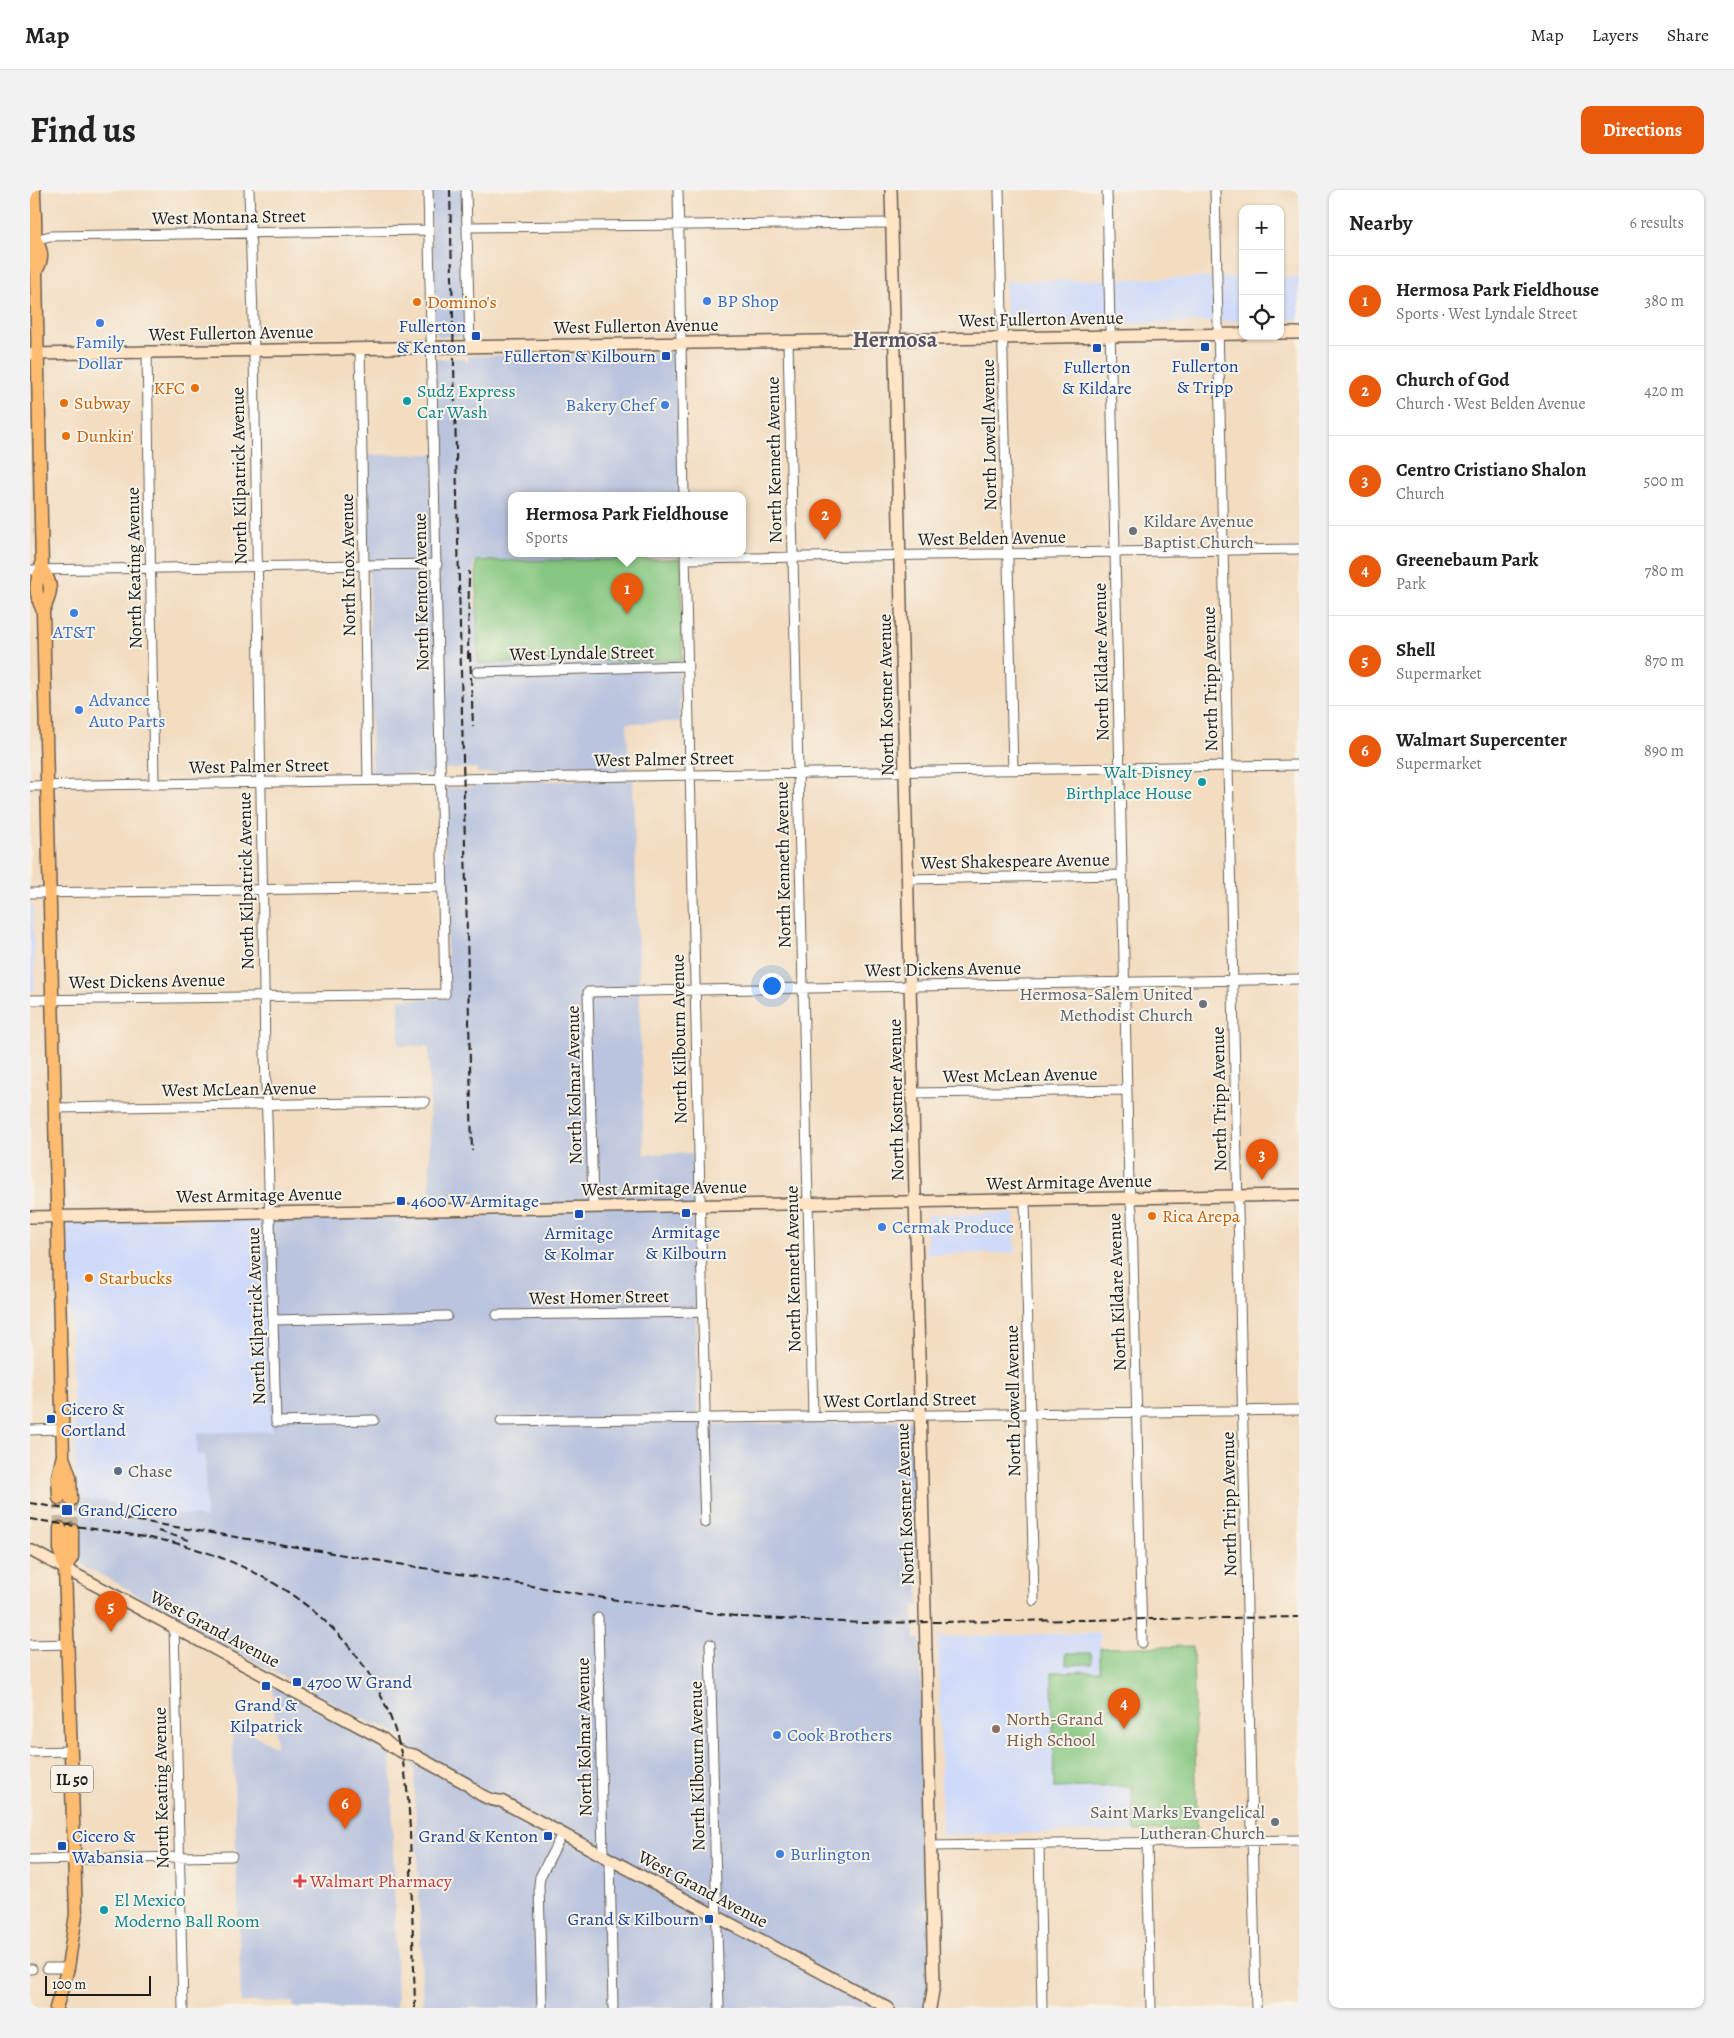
<!DOCTYPE html>
<meta charset="utf-8">
<style>
:root{--surface:#fff;--page:#f2f2f2;--text:#222;--muted:#767676;--line:#e0e0e0;--accent:#ea580c}
body{margin:0;font-family:Alegreya,serif;background:var(--page);color:var(--text)}
.controls{position:absolute;right:15px;top:15px;display:grid;overflow:hidden;border-radius:10px;box-shadow:0 1px 4px #0004}
.controls button{width:45px;height:45px;display:grid;place-items:center;padding:0;border:0;border-bottom:1px solid var(--line);background:var(--surface);color:var(--text);font:25px sans-serif}
.scale{position:absolute;left:15px;bottom:12px;width:106px;box-sizing:border-box;padding-left:5px;border:2px solid #1c1c1c;border-top:0;font-size:14px;line-height:18px;white-space:nowrap;color:#1c1c1c;-webkit-text-stroke:4px #f7f3e8;paint-order:stroke}
.you{position:absolute;left:741px;top:795px;width:18px;height:18px;margin:-12px;border:4px solid #fff;border-radius:50%;background:#1a73e8;box-shadow:0 0 0 8px #1a73e833}
.badge{display:grid;place-items:center;width:32px;height:32px;border-radius:50%;background:var(--accent);color:#fff;font-size:16px;font-weight:700}
.pin{position:absolute;translate:-50% -41px;filter:drop-shadow(0 1px 2px #0008)}
.pin::after{content:'';position:absolute;top:26px;width:18px;height:15px;background:inherit;clip-path:polygon(0 0,100% 0,50% 100%)}
.popup{position:absolute;left:478px;top:302px;width:238px;height:65px;box-sizing:border-box;display:grid;place-content:center;border-radius:10px;background:var(--surface);filter:drop-shadow(0 1px 4px #0005);font-size:16px;white-space:nowrap;color:var(--muted)}
.popup b{font-size:19px;color:var(--text)}
.popup::after{content:'';position:absolute;left:50%;top:100%;margin-left:-10px;border:10px solid transparent;border-top-color:var(--surface)}
.list{margin:0;padding:0;list-style:none}
h2{display:flex;justify-content:space-between;align-items:center;height:65px;margin:0;padding:0 20px;font-size:21px}
h2 small{font-size:16px;font-weight:400;color:var(--muted)}
.list li{display:grid;grid-template-columns:32px 1fr auto;gap:15px;align-items:center;box-sizing:border-box;height:90px;padding:0 20px;border-top:1px solid var(--line)}
.list b{display:block;font-size:19px;white-space:nowrap}
.list p{margin:0;font-size:16px;white-space:nowrap;color:var(--muted)}
.list em{font-size:16px;font-style:normal;color:var(--muted)}
.icon{flex:none;width:28px;height:28px;fill:none;stroke:currentColor;stroke-width:2;stroke-linecap:round;stroke-linejoin:round}
.map{position:relative;flex:none;width:1269px;height:1818px;overflow:hidden;border-radius:10px}
header{display:flex;align-items:center;gap:30px;box-sizing:border-box;height:70px;padding:0 25px;background:var(--surface);border-bottom:1px solid var(--line)}
header strong{font-size:24px}
nav{display:flex;gap:28px;margin-inline-start:auto;font-size:18px}
.intro{display:flex;align-items:center;justify-content:space-between;box-sizing:border-box;height:120px;padding:0 30px}
h1{margin:0;font-size:35px}
.button{padding:12px 22px;border-radius:10px;background:var(--accent);color:#fff;font-size:18px;font-weight:700}
main{display:flex;gap:30px;padding:0 30px}
aside{flex:1;background:var(--surface);border-radius:10px;box-shadow:0 1px 4px #0004}
.map>svg:first-child{display:block}
.built{fill:#cfdafa}
.industrial{fill:#bac4de}
.green{fill:#86c881;stroke:#51724e}
.lines{fill:none;stroke-linecap:round;stroke-linejoin:round}
.primary-tunnel{stroke:#c8b69e;stroke-width:12;stroke-dasharray:12 6;stroke-linecap:butt}
.street-casing{stroke:#675f55;stroke-width:11}
.secondary-casing{stroke:#675f55;stroke-width:14}
.primary-casing{stroke:#675f55;stroke-width:15}
.street{stroke:#fff;stroke-width:9}
.secondary{stroke:#ffe4c6;stroke-width:11}
.primary{stroke:#febc70;stroke-width:12}
.rail{stroke:#1c1c1c;stroke-width:2;stroke-dasharray:8 4;stroke-linecap:butt}
.shop-dot{fill:#3f7fe0;stroke:#f7f3e8;stroke-width:2}
.food-dot{fill:#e8710a;stroke:#f7f3e8;stroke-width:2}
.transit-dot{fill:#1a4fb4;stroke:#f7f3e8;stroke-width:2}
.culture-dot{fill:#0f9aa8;stroke:#f7f3e8;stroke-width:2}
.worship-dot{fill:#6b7280;stroke:#f7f3e8;stroke-width:2}
.service-dot{fill:#5c6f8a;stroke:#f7f3e8;stroke-width:2}
.education-dot{fill:#8d6e63;stroke:#f7f3e8;stroke-width:2}
.health-dot{fill:#e0444e;stroke:#f7f3e8;stroke-width:2}
.labels{text-anchor:middle;stroke-width:4;stroke-linejoin:round;paint-order:stroke}
.shield{fill:#f7f3e8;stroke:#5e5c59;stroke-width:1}
.shield-label{font-size:16px;font-weight:bold;fill:#1c1c1c}
.street-label{font-size:18px;fill:#1c1c1c;stroke:#f7f3e8}
.shop-label{font-size:18px;fill:#366cbe;stroke:#f7f3e8;text-anchor:start}
.food-label{font-size:18px;fill:#c56008;stroke:#f7f3e8;text-anchor:start}
.transit-label{font-size:18px;fill:#164399;stroke:#f7f3e8}
.culture-label{font-size:18px;fill:#0d838f;stroke:#f7f3e8;text-anchor:start}
.worship-label{font-size:18px;fill:#5b616d;stroke:#f7f3e8;text-anchor:end}
.service-label{font-size:18px;fill:#4e5e75;stroke:#f7f3e8;text-anchor:start}
.education-label{font-size:18px;fill:#785e54;stroke:#f7f3e8;text-anchor:start}
.health-label{font-size:18px;fill:#be3a42;stroke:#f7f3e8;text-anchor:start}
.district-label{font-size:22px;font-weight:bold;fill:#585261;stroke:#f7f3e8}
</style>
<header>
<strong>Map</strong>
<nav><a>Map</a><a>Layers</a><a>Share</a></nav>
</header>
<div class="intro"><h1>Find us</h1><a class="button">Directions</a></div>
<main>
<div class="map">
<svg width="1269" height="1818" viewBox="0 0 1269 1818">
<rect width="100%" height="100%" fill="#f7f3e8"/>
<filter id="ink" filterUnits="userSpaceOnUse"><feTurbulence type="fractalNoise" baseFrequency=".02" numOctaves="2"/><feDisplacementMap in="SourceGraphic" scale="10" xChannelSelector="R" yChannelSelector="G"/><feConvolveMatrix kernelMatrix="1 2 1 2 8 2 1 2 1" color-interpolation-filters="sRGB"/></filter>
<filter id="wash" filterUnits="userSpaceOnUse"><feTurbulence type="fractalNoise" baseFrequency=".0096" numOctaves="4" result="noise"/><feDisplacementMap in="SourceGraphic" scale="20" xChannelSelector="R" yChannelSelector="G"/><feGaussianBlur stdDeviation="1.12" result="paint"/><feColorMatrix in="noise" values="0 0 0 0 0 0 0 0 0 0 0 0 0 0 0 0 0 1.4 0 .05"/><feComposite in="paint" operator="in"/></filter>
<g filter="url(#wash)">
<rect width="100%" height="100%" fill="#f3dcbf"/>
<path class="built" d="M1213,87v44l-237,5 -1,-45z
M1250,87h19v42l-19,1z
M0,714h3l2,86h-5z
M984,1023l1,40 -89,1 1,-39z
M233,1027l9,215 -67,22 1,65 -130,-22 -9,-275z
M1070,1443l1,38 -49,1 2,115 79,-1 1,45 -192,4 -4,-198z"/>
<path class="industrial" d="M400,0h33l4,146 -28,1 -4,-6z
M647,162l3,143h-168v58h171v3l-88,4 -121,1 -1,48h4l1,54 201,-2 1,61 -53,1 2,47 -152,3 -1,-5 -32,1 -1,5 -71,1 -5,-320 70,-1 -2,-95 29,-1 4,5v-7z
M603,590l11,374 48,-1 6,272 215,-4 6,184 -5,1 1,33h5l10,345 -5,24h-502l-9,-241 -2,-2 -5,-27 -31,-15 2,4 -189,-100 -61,-38 -46,-24 -5,-9v-27h2l-1,-32 128,21 -1,-63 -8,-1v-21l75,-2 -9,-214 189,-1v4l33,-1v-22h-33v5h-22l-1,-156h-30v-47l49,-1 -4,-210 29,-1v-5z
M243,1494l118,70 6,254h-103l-1,-6h-52l-9,-280 44,25z"/>
<path class="green" d="M651,369l1,101 -204,3 -2,-102z
M1163,1456l4,184 -63,1 -2,-45 -78,2 -2,-116 48,-1v-23z
M1036,1463h25l1,11 -26,1z"/>
</g>
<g filter="url(#ink)">
<g class="lines">
<path class="primary-tunnel" d="M29,1308l1,30
M41,1310l1,30"/>
<g class="street-casing">
<path id="street" d="M219,0l5,161 11,701 11,370 98,-2
M436,0l4,157
M648,0l6,305
M969,0l14,580
M1077,0l22,996 3,26 10,431
M1185,0l41,1818
M437,37l424,-4
M0,51l20,-5 379,-6
M758,151l25,1076
M330,159l8,431
M117,162l7,432
M655,363l20,857 -3,19 3,94
M656,369l613,-10
M0,380l407,-6
M447,482l211,-6
M0,596l1269,-21
M878,689l214,-4
M0,703l413,-6
M0,810l415,-6 -17,-804
M883,903l214,-3
M25,918l370,-6
M995,1010l9,401
M563,1017l-5,-215 711,-13
M467,1125l205,-3
M243,1130l174,-4
M471,1231l798,-11
M0,1240l32,-1
M568,1428l5,237
M144,1437l9,381
M680,1454l9,364
M0,1455l38,-1
M0,1562l41,-1
M1117,1652l4,166
M1009,1654l3,164
M900,1656l369,-6
M580,1669l3,149
M0,1670l202,-4
M17,1778h21
M0,1779h2
M512,1818l-3,-123 1,-8 22,-43"/>
</g>
<g class="secondary-casing">
<path id="secondary" d="M861,0l43,1795 -4,23
M1250,143h19
M0,164l1213,-20
M0,1027l1269,-22
M0,1360l353,189c8,8 20,16 31,16l53,29c7,8 22,17 34,17l387,207"/>
</g>
<g class="primary-casing">
<path id="primary" d="M4,0c0,16 2,32 1,48 -2,15 -5,16 1,33l6,298c12,16 9,25 1,42
M5,49c8,12 8,21 1,32
M12,379c-9,15 -6,27 1,42l20,844 -5,22 1,21
M33,1267l7,20 1,23
M35,1378l7,-11v-27
M26,1818l12,-40 8,-54 -11,-346 -5,-16v-24"/>
</g>
<use href="#street" class="street"/>
<use href="#secondary" class="secondary"/>
<use href="#primary" class="primary"/>
<path class="rail" d="M420,0l22,961
M440,463l3,73
M438,469l1,-88
M0,1313l587,97 125,17 121,6 436,-6
M0,1329c32,5 65,10 97,15 22,4 45,7 66,14 105,32 190,104 210,215 7,35 7,70 8,105 1,47 3,93 4,140
M128,1341l34,10"/>
</g>
</g>
<g class="shop-dot">
<circle cx="677" cy="111" r="5"/>
<circle cx="70" cy="133" r="5"/>
<circle cx="635" cy="215" r="5"/>
<circle cx="44" cy="423" r="5"/>
<circle cx="49" cy="520" r="5"/>
<circle cx="852" cy="1037" r="5"/>
<circle cx="747" cy="1545" r="5"/>
<circle cx="750" cy="1664" r="5"/>
</g>
<g class="food-dot">
<circle cx="387" cy="112" r="5"/>
<circle cx="165" cy="198" r="5"/>
<circle cx="34" cy="213" r="5"/>
<circle cx="36" cy="246" r="5"/>
<circle cx="1122" cy="1026" r="5"/>
<circle cx="59" cy="1088" r="5"/>
</g>
<g class="transit-dot">
<rect x="441" y="141" width="10" height="10" rx="2.5"/>
<rect x="1170" y="152" width="10" height="10" rx="2.5"/>
<rect x="1062" y="153" width="10" height="10" rx="2.5"/>
<rect x="631" y="161" width="10" height="10" rx="2.5"/>
<rect x="366" y="1006" width="10" height="10" rx="2.5"/>
<rect x="651" y="1018" width="10" height="10" rx="2.5"/>
<rect x="544" y="1019" width="10" height="10" rx="2.5"/>
<rect x="16" y="1224" width="10" height="10" rx="2.5"/>
<rect x="31" y="1314" width="12" height="12" rx="2.5"/>
<rect x="262" y="1487" width="10" height="10" rx="2.5"/>
<rect x="231" y="1491" width="10" height="10" rx="2.5"/>
<rect x="513" y="1641" width="10" height="10" rx="2.5"/>
<rect x="27" y="1651" width="10" height="10" rx="2.5"/>
<rect x="674" y="1724" width="10" height="10" rx="2.5"/>
</g>
<g class="culture-dot">
<circle cx="377" cy="211" r="5"/>
<circle cx="1172" cy="592" r="5"/>
<circle cx="74" cy="1720" r="5"/>
</g>
<g class="worship-dot">
<circle cx="1103" cy="341" r="5"/>
<circle cx="1173" cy="814" r="5"/>
<circle cx="1245" cy="1632" r="5"/>
</g>
<circle class="service-dot" cx="88" cy="1281" r="5"/>
<circle class="education-dot" cx="966" cy="1539" r="5"/>
<path class="health-dot" d="M267.5 1683.5h5v5h5v5h-5v5h-5v-5h-5v-5h5z"/>
<g class="labels">
<rect class="shield" x="21" y="1575.5" width="42" height="27" rx="4"/>
<g class="shield-label">
<text x="42" y="1595">IL 50</text>
</g>
<g class="street-label">
<text transform="translate(199 27) rotate(-1)" y="6">West Montana Street</text>
<text transform="translate(1011 129) rotate(-1)" y="6">West Fullerton Avenue</text>
<text transform="translate(606 136) rotate(-1)" y="6">West Fullerton Avenue</text>
<text transform="translate(201 143) rotate(-1)" y="6">West Fullerton Avenue</text>
<text transform="translate(959 245) rotate(-91)" y="6">North Lowell Avenue</text>
<text transform="translate(744 270) rotate(-91)" y="6">North Kenneth Avenue</text>
<text transform="translate(209 286) rotate(-91)" y="6">North Kilpatrick Avenue</text>
<text transform="translate(962 348) rotate(-1)" y="6">West Belden Avenue</text>
<text transform="translate(318 375) rotate(-91)" y="6">North Knox Avenue</text>
<text transform="translate(104 378) rotate(-91)" y="6">North Keating Avenue</text>
<text transform="translate(391 402) rotate(-91)" y="6">North Kenton Avenue</text>
<text transform="translate(552 463) rotate(-1)" y="6">West Lyndale Street</text>
<text transform="translate(1071 472) rotate(-91)" y="6">North Kildare Avenue</text>
<text transform="translate(1180 489) rotate(-91)" y="6">North Tripp Avenue</text>
<text transform="translate(856 505) rotate(-91)" y="6">North Kostner Avenue</text>
<text transform="translate(634 569) rotate(-1)" y="6">West Palmer Street</text>
<text transform="translate(229 576) rotate(-1)" y="6">West Palmer Street</text>
<text transform="translate(985 671) rotate(-1)" y="6">West Shakespeare Avenue</text>
<text transform="translate(753 675) rotate(-91)" y="6">North Kenneth Avenue</text>
<text transform="translate(216 691) rotate(-91)" y="6">North Kilpatrick Avenue</text>
<text transform="translate(913 779) rotate(-1)" y="6">West Dickens Avenue</text>
<text transform="translate(117 791) rotate(-1)" y="6">West Dickens Avenue</text>
<text transform="translate(649 849) rotate(-91)" y="6">North Kilbourn Avenue</text>
<text transform="translate(990 885) rotate(-1)" y="6">West McLean Avenue</text>
<text transform="translate(544 895) rotate(-91)" y="6">North Kolmar Avenue</text>
<text transform="translate(209 899) rotate(-1)" y="6">West McLean Avenue</text>
<text transform="translate(1189 909) rotate(-91)" y="6">North Tripp Avenue</text>
<text transform="translate(866 910) rotate(-91)" y="6">North Kostner Avenue</text>
<text transform="translate(1039 992) rotate(-1)" y="6">West Armitage Avenue</text>
<text transform="translate(634 998) rotate(-1)" y="6">West Armitage Avenue</text>
<text transform="translate(229 1005) rotate(-1)" y="6">West Armitage Avenue</text>
<text transform="translate(763 1079) rotate(-91)" y="6">North Kenneth Avenue</text>
<text transform="translate(1087 1102) rotate(-92)" y="6">North Kildare Avenue</text>
<text transform="translate(569 1107) rotate(-1)" y="6">West Homer Street</text>
<text transform="translate(226 1126) rotate(-92)" y="6">North Kilpatrick Avenue</text>
<text transform="translate(870 1210) rotate(-1)" y="6">West Cortland Street</text>
<text transform="translate(983 1211) rotate(-91)" y="6">North Lowell Avenue</text>
<text transform="translate(875 1314) rotate(-92)" y="6">North Kostner Avenue</text>
<text transform="translate(1199 1314) rotate(-91)" y="6">North Tripp Avenue</text>
<text transform="translate(185 1439) rotate(28)" y="6">West Grand Avenue</text>
<text transform="translate(554 1547) rotate(-91)" y="6">North Kolmar Avenue</text>
<text transform="translate(667 1576) rotate(-91)" y="6">North Kilbourn Avenue</text>
<text transform="translate(131 1598) rotate(-91)" y="6">North Keating Avenue</text>
<text transform="translate(673 1699) rotate(28)" y="6">West Grand Avenue</text>
</g>
<g class="shop-label">
<text x="687" y="117">BP Shop</text>
<text x="70" y="158" text-anchor="middle">Family<tspan x="70" dy="21">Dollar</tspan></text>
<text x="625" y="221" text-anchor="end">Bakery Chef</text>
<text x="44" y="448" text-anchor="middle">AT&amp;T</text>
<text x="59" y="516">Advance<tspan x="59" dy="21">Auto Parts</tspan></text>
<text x="862" y="1043">Cermak Produce</text>
<text x="757" y="1551">Cook Brothers</text>
<text x="760" y="1670">Burlington</text>
</g>
<g class="food-label">
<text x="397" y="118">Domino's</text>
<text x="155" y="204" text-anchor="end">KFC</text>
<text x="44" y="219">Subway</text>
<text x="46" y="252">Dunkin'</text>
<text x="1132" y="1032">Rica Arepa</text>
<text x="69" y="1094">Starbucks</text>
</g>
<g class="transit-label">
<text x="436" y="142" text-anchor="end">Fullerton<tspan x="436" dy="21">&amp; Kenton</tspan></text>
<text x="626" y="172" text-anchor="end">Fullerton &amp; Kilbourn</text>
<text x="1175" y="182">Fullerton<tspan x="1175" dy="21">&amp; Tripp</tspan></text>
<text x="1067" y="183">Fullerton<tspan x="1067" dy="21">&amp; Kildare</tspan></text>
<text x="381" y="1017" text-anchor="start">4600 W Armitage</text>
<text x="656" y="1048">Armitage<tspan x="656" dy="21">&amp; Kilbourn</tspan></text>
<text x="549" y="1049">Armitage<tspan x="549" dy="21">&amp; Kolmar</tspan></text>
<text x="31" y="1225" text-anchor="start">Cicero &amp;<tspan x="31" dy="21">Cortland</tspan></text>
<text x="48" y="1326" text-anchor="start">Grand/Cicero</text>
<text x="277" y="1498" text-anchor="start">4700 W Grand</text>
<text x="236" y="1521">Grand &amp;<tspan x="236" dy="21">Kilpatrick</tspan></text>
<text x="42" y="1652" text-anchor="start">Cicero &amp;<tspan x="42" dy="21">Wabansia</tspan></text>
<text x="508" y="1652" text-anchor="end">Grand &amp; Kenton</text>
<text x="669" y="1735" text-anchor="end">Grand &amp; Kilbourn</text>
</g>
<g class="culture-label">
<text x="387" y="207">Sudz Express<tspan x="387" dy="21">Car Wash</tspan></text>
<text x="1162" y="588" text-anchor="end">Walt Disney<tspan x="1162" dy="21">Birthplace House</tspan></text>
<text x="84" y="1716">El Mexico<tspan x="84" dy="21">Moderno Ball Room</tspan></text>
</g>
<g class="worship-label">
<text x="1113" y="337" text-anchor="start">Kildare Avenue<tspan x="1113" dy="21">Baptist Church</tspan></text>
<text x="1163" y="810">Hermosa-Salem United<tspan x="1163" dy="21">Methodist Church</tspan></text>
<text x="1235" y="1628">Saint Marks Evangelical<tspan x="1235" dy="21">Lutheran Church</tspan></text>
</g>
<g class="service-label">
<text x="98" y="1287">Chase</text>
</g>
<g class="education-label">
<text x="976" y="1535">North-Grand<tspan x="976" dy="21">High School</tspan></text>
</g>
<g class="health-label">
<text x="280" y="1697">Walmart Pharmacy</text>
</g>
<g class="district-label">
<text x="865" y="157">Hermosa</text>
</g>
</g>
</svg>
<div class="controls">
<button>+</button>
<button>−</button>
<button><svg class="icon" aria-label="locate" viewBox="0 0 24 24"><circle cx="12" cy="12" r="6"/><path d="M12 2v4M12 18v4M2 12h4M18 12h4"/></svg></button>
</div>
<div class="scale">100 m</div>
<div class="you"></div>
<div class="pin badge" style="left:597px;top:424px">1</div>
<div class="popup"><b>Hermosa Park Fieldhouse</b>Sports</div>
<div class="pin badge" style="left:795px;top:350px">2</div>
<div class="pin badge" style="left:1232px;top:990px">3</div>
<div class="pin badge" style="left:1094px;top:1539px">4</div>
<div class="pin badge" style="left:81px;top:1442px">5</div>
<div class="pin badge" style="left:315px;top:1639px">6</div>
</div>
<aside>
<h2>Nearby<small>6 results</small></h2>
<ul class="list">
<li><span class="badge">1</span><div><b>Hermosa Park Fieldhouse</b><p>Sports · West Lyndale Street</p></div><em>380 m</em></li>
<li><span class="badge">2</span><div><b>Church of God</b><p>Church · West Belden Avenue</p></div><em>420 m</em></li>
<li><span class="badge">3</span><div><b>Centro Cristiano Shalon</b><p>Church</p></div><em>500 m</em></li>
<li><span class="badge">4</span><div><b>Greenebaum Park</b><p>Park</p></div><em>780 m</em></li>
<li><span class="badge">5</span><div><b>Shell</b><p>Supermarket</p></div><em>870 m</em></li>
<li><span class="badge">6</span><div><b>Walmart Supercenter</b><p>Supermarket</p></div><em>890 m</em></li>
</ul>
</aside>
</main>
